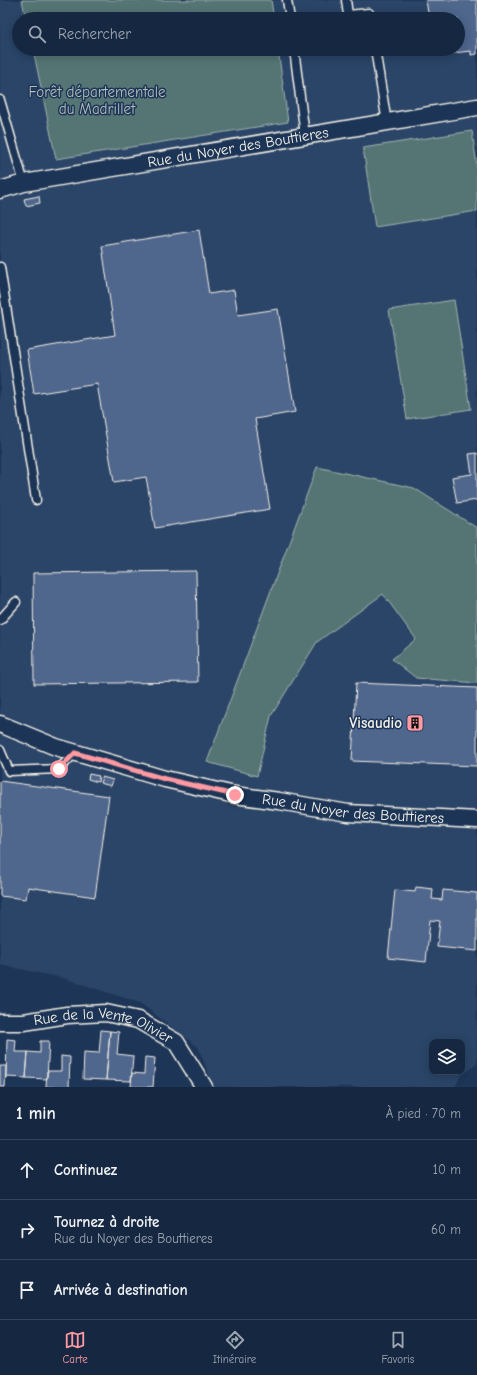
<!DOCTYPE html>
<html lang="fr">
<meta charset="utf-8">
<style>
:root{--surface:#162841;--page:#23344c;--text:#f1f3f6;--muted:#9ea6b1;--line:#35445a;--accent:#ff9aa2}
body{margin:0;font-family:"Comic Neue",sans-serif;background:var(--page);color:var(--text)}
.controls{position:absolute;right:12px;bottom:12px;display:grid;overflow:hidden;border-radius:8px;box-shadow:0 2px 10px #0003}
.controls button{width:36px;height:36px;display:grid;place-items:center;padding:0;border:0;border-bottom:1px solid var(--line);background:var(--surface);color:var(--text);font:20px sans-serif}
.stop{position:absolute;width:12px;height:12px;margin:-9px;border:3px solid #ff9aa2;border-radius:50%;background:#fff}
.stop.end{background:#ff9aa2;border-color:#fff;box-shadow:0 1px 4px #0008}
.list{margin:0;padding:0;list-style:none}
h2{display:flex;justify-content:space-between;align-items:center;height:52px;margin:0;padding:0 16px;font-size:17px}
h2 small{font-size:13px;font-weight:400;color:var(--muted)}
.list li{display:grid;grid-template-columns:26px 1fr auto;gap:12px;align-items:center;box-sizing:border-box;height:60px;padding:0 16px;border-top:1px solid var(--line)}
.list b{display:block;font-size:15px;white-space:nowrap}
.list p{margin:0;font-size:13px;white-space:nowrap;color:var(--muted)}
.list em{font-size:13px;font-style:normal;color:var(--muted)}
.icon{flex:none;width:22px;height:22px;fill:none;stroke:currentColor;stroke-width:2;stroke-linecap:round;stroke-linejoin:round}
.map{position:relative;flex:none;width:477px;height:1087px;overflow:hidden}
.search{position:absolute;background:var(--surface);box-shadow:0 2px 10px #0003;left:12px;right:12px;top:12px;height:44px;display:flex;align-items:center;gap:10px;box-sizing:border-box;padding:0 14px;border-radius:22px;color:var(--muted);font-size:15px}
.sheet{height:232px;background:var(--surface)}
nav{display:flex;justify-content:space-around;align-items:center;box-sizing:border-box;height:56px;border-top:1px solid var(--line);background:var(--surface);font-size:11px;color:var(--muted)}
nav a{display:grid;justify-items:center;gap:2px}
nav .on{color:var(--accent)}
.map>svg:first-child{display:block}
.built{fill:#2c4467;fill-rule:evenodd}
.green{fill:#557574;stroke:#a4b3ae}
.building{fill:#50668d;stroke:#f4f1e8}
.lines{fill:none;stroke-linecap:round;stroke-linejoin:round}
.lane-casing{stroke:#f4f1e8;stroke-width:11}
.street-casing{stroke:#f4f1e8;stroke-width:19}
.lane{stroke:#1d3557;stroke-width:8}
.street{stroke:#1d3557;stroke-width:16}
.route{stroke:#ff9aa2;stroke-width:5}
.labels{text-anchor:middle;stroke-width:3;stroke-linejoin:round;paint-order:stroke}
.park-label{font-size:15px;fill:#b4bfba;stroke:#1d3557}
.street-label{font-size:15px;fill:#f4f1e8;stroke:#1d3557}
.poi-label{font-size:15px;font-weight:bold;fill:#f4f1e8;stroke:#1d3557;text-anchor:end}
</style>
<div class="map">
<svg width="477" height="1087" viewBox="0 0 477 1087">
<rect width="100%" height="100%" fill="#1d3557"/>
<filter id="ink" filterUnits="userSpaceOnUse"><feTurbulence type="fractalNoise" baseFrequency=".025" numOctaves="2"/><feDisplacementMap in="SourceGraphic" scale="8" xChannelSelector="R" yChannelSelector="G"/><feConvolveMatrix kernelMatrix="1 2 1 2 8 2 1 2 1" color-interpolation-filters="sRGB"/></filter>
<g filter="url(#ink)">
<path class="built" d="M0,0h22l4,19h-7v30h14l23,110 232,-37 -10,-73h180v-30h-184l-3,-19h206v1064l-17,13 -5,10h-241l-16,-40 -58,-44 -77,-25 -63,-13zM432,1042h30v30h-30z"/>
<path class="green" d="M22,0h249l3,19h-248z
M33,49h245l10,73 -232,37z
M472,131l5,35v45l-102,16 -12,-79z
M454,300l17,109 -64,10 -18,-109z
M317,467l97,21 63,40v155l-61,-5 -24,-19 24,-20 -33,-45 -66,48 -46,74 -14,60 -50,-14z"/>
<path class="building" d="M426,0h51v54l-6,1v-4l-18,2v-4h5v-30h-29z
M39,196l1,7 -14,3 -2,-7z
M199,230l10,64 25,-4 4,25 40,-6 17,103 -40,7 15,90 -115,19 -9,-51 -32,5 -17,-98 -63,10 -7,-44 88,-15 -13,-89z
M477,453v47l-20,3 -5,-26 20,-3 -3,-20z
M196,571l2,111 -164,2 -1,-111z
M356,683l121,5v78l-125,-5z
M89,774l10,2 -1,6 -10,-3z
M102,777l11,3 -2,6 -11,-3z
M0,781l109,15 -14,101 -67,-10 -2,12 -26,-3z
M416,887l17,2 -1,10 10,1 1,-10 34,3v58l-40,-4 3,-26 -10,-1 -4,42 -38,-4 7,-68 20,2z
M101,1030l9,1 -4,49 -23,-1 1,-27 15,1z
M110,1031l9,1 -2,22 16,2 -2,25 -25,-1z
M7,1039l9,1 -1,12h13l-2,26 -20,-1z
M40,1041h9l-2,38 -21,-1 2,-26 12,1z
M61,1056l9,1 -1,30h-23l1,-16h14z
M145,1057l10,1 -2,29h-22l1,-14 12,1z
M0,1066h6l-1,21h-5z"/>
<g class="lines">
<g class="lane-casing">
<path id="lane" d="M287,0l3,19
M346,0l2,15 21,-2 1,6
M294,49l11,87
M375,49l12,74
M0,100l24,83
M0,267l36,233
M0,620l16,-18
M0,750l9,21 50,-2 16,-16"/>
</g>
<g class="street-casing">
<g id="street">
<path id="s1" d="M0,190l24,-7 453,-76"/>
<path id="s2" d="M0,724l56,23 109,32 70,16 44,6 69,12 129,7"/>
<path id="s3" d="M0,1022h24l43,-7 39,-2 32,7 38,22 28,45"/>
</g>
</g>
<use href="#lane" class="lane"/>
<use href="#street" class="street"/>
</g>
</g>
<g class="lines" filter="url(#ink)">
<path class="route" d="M59,769l16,-16 90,26 70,16"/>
</g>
<defs>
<g id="building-square" transform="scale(0.9)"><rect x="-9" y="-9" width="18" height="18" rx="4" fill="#ff9aa2" stroke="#1d3557"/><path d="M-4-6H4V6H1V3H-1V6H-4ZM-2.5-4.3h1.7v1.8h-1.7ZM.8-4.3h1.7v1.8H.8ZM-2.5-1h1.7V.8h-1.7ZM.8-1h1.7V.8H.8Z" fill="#111"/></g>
</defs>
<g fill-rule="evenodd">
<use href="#building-square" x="415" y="723"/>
</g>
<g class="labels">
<g class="park-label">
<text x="97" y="97">Forêt départementale<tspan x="97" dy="17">du Madrillet</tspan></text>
</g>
<g class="street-label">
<text dy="5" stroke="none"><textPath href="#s1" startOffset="242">Rue du Noyer des Bouttieres</textPath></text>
<text dy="5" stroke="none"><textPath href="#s2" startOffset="365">Rue du Noyer des Bouttieres</textPath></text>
<text dy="5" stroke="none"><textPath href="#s3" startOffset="106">Rue de la Vente Olivier</textPath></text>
</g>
<g class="poi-label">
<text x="402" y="728">Visaudio</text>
</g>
</g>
</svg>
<div class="controls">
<button><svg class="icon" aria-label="layers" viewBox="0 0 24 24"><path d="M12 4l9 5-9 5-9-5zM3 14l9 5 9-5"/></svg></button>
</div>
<div class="stop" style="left:59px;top:769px"></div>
<div class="stop end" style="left:235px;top:795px"></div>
<div class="search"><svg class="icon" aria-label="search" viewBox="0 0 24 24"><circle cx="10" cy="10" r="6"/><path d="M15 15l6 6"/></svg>Rechercher</div>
</div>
<section class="sheet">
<h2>1 min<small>À pied · 70 m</small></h2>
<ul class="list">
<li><svg class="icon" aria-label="ahead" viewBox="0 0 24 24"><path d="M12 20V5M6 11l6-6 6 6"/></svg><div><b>Continuez</b></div><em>10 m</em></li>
<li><svg class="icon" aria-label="right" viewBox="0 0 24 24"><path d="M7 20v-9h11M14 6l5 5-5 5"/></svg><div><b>Tournez à droite</b><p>Rue du Noyer des Bouttieres</p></div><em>60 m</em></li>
<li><svg class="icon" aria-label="arrive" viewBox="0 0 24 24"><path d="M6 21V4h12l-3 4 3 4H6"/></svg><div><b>Arrivée à destination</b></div></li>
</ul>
</section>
<nav>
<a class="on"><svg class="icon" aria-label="map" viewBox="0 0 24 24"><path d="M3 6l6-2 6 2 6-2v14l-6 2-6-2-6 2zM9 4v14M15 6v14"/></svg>Carte</a>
<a><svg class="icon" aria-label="directions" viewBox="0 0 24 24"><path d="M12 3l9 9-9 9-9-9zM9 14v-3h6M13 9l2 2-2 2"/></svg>Itinéraire</a>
<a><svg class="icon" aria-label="saved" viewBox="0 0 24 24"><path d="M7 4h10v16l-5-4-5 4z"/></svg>Favoris</a>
</nav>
